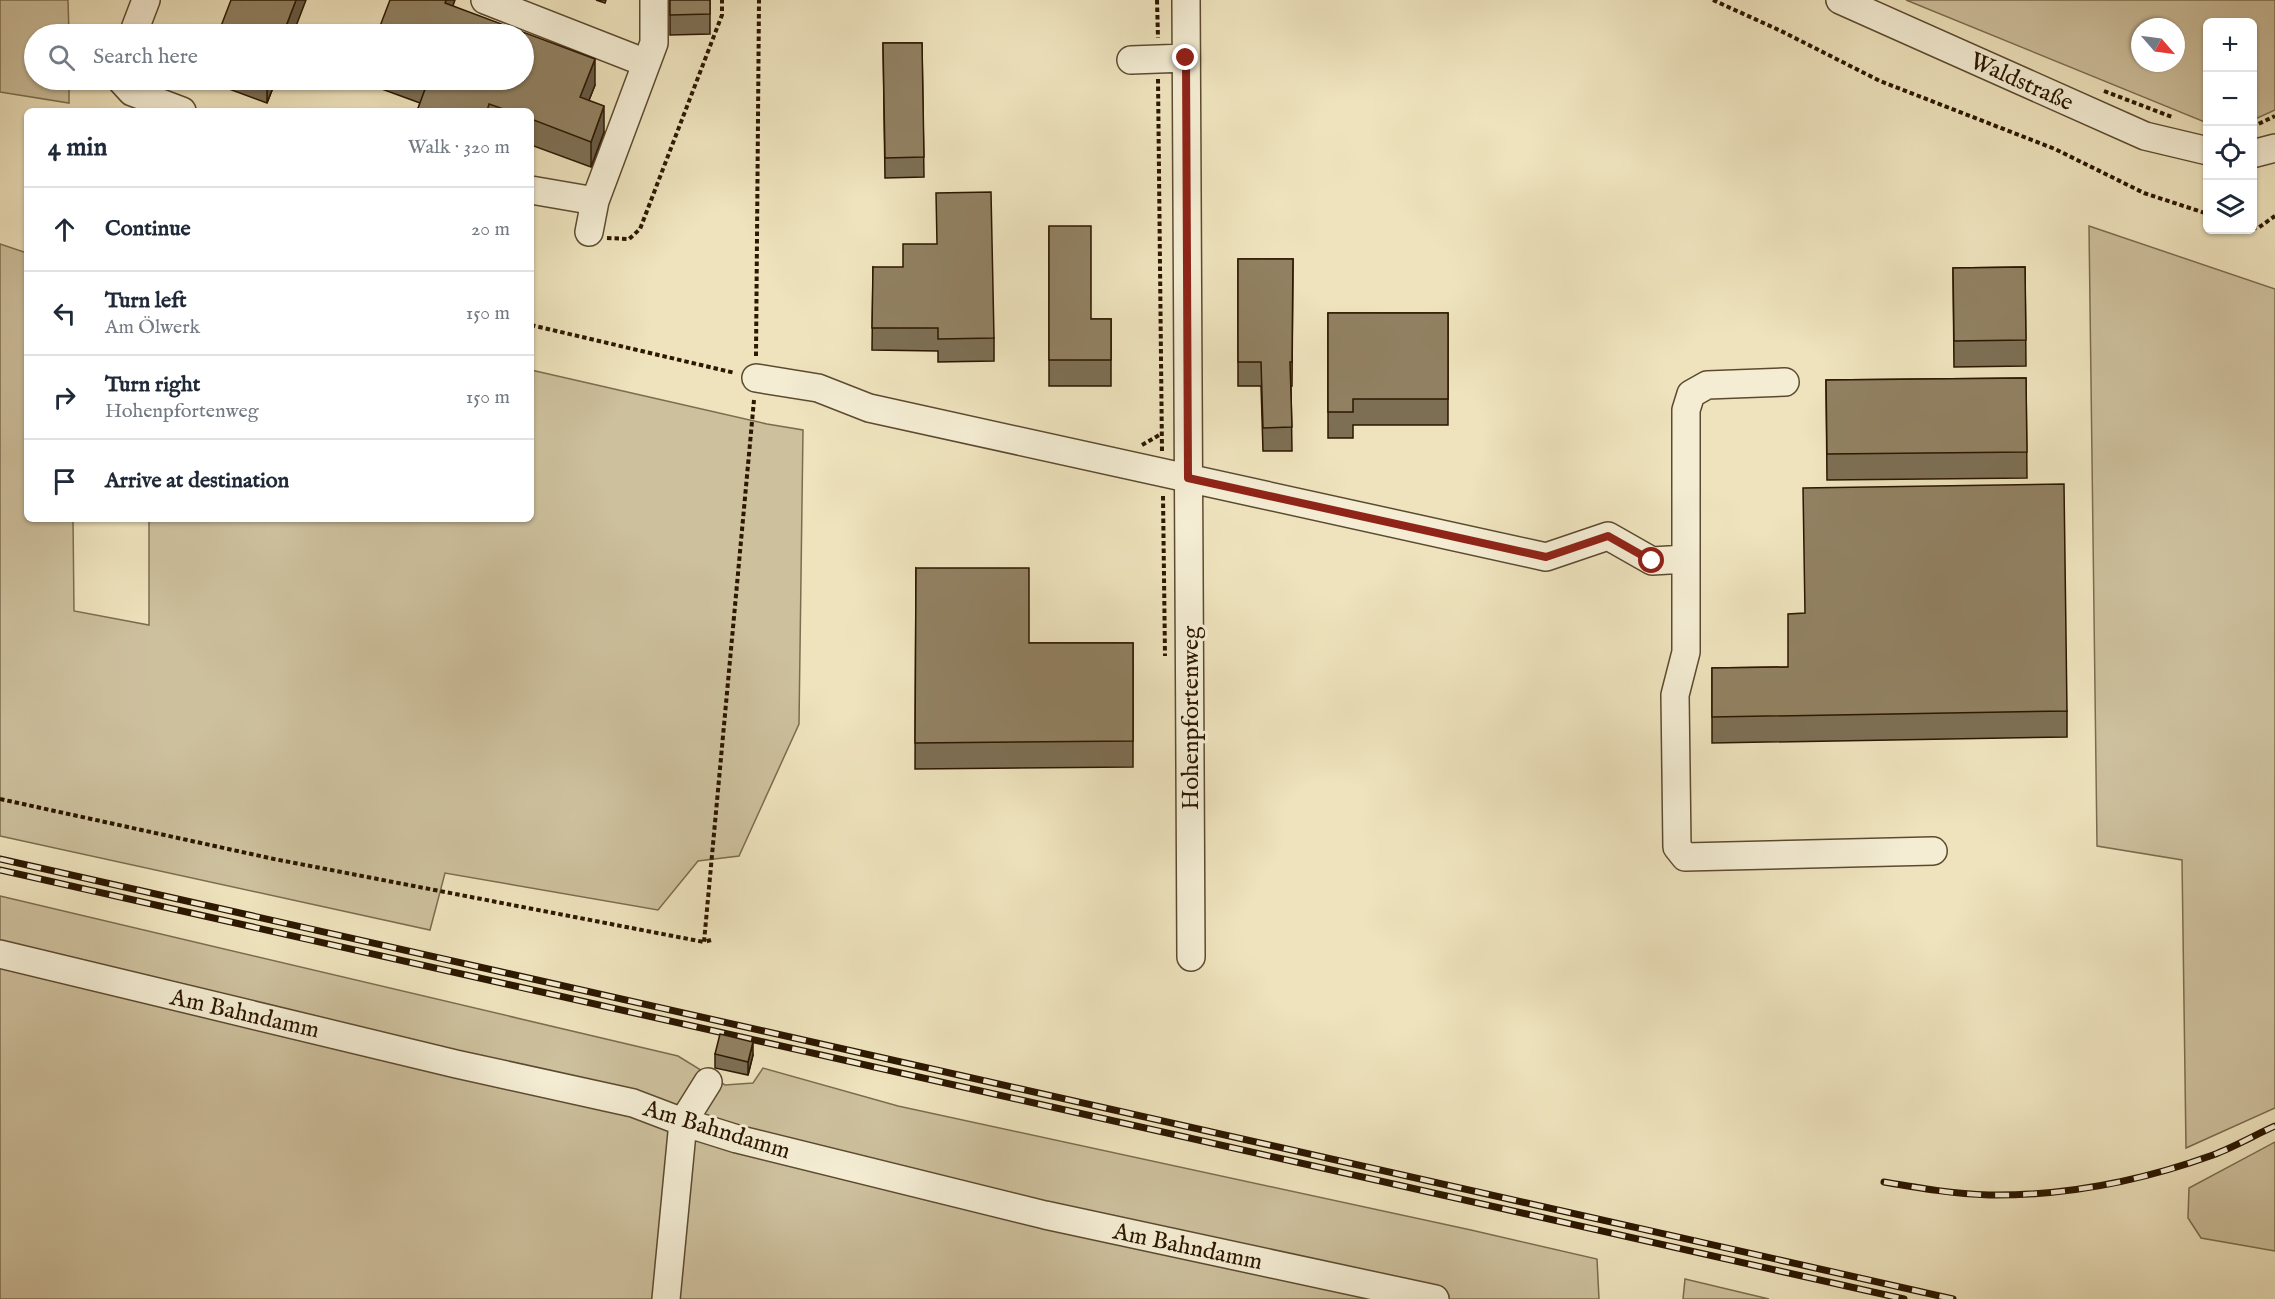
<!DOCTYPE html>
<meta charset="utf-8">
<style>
:root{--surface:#fff;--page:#f6f6f7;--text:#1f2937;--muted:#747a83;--line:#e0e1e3}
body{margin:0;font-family:"IM FELL English",serif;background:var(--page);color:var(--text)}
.controls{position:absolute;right:18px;top:18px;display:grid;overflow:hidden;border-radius:9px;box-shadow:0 2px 4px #0004}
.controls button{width:54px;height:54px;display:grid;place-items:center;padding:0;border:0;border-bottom:2px solid var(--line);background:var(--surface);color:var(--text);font:30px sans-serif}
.compass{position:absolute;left:2131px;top:18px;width:54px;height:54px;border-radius:50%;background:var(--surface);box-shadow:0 2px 4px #0004;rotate:118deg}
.stop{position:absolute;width:18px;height:18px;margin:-14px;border:4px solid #8f2418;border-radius:50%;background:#fff}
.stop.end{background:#8f2418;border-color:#fff;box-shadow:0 2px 6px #0008}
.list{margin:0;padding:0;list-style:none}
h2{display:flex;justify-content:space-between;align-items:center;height:78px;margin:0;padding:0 24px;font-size:26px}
h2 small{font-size:20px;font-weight:400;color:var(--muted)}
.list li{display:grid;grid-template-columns:39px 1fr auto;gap:18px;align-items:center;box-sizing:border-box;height:84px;padding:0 24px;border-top:2px solid var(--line)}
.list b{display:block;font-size:22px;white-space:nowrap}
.list p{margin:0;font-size:20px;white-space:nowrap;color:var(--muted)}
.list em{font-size:20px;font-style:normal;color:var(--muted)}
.icon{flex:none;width:33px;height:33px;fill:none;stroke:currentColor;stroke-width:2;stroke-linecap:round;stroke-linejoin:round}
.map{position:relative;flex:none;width:2275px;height:1299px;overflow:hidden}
.search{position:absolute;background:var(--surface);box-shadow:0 2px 4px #0004;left:24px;top:24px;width:510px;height:66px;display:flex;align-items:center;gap:15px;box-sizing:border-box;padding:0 21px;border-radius:33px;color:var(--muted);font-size:22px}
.panel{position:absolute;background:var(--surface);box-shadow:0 2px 4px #0004;left:24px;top:108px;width:510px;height:414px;border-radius:9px}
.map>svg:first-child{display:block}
.green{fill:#cdc09d;stroke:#7c6c4e;stroke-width:1.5;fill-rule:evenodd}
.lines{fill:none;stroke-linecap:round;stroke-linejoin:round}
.minor-casing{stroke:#5c4a2f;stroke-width:30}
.path{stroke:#2c1700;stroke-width:4;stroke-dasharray:4.5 3;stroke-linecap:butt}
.minor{stroke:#f4edd4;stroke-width:27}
.rail-casing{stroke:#2c1700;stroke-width:7}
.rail{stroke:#f4edd4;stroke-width:4.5;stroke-dasharray:14;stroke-linecap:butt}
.wall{fill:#7d6f54;stroke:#2c1700;stroke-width:1.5}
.shaded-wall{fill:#665a45;stroke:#2c1700;stroke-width:1.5}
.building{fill:#918162;stroke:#2c1700;stroke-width:1.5}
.route{stroke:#8f2418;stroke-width:8}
.labels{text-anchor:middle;stroke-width:6;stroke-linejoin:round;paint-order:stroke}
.street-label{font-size:24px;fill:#2c1700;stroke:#f4edd4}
</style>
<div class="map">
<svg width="2275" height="1299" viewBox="0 0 2275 1299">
<rect width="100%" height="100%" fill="#eee3bd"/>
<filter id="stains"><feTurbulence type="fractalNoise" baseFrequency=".00333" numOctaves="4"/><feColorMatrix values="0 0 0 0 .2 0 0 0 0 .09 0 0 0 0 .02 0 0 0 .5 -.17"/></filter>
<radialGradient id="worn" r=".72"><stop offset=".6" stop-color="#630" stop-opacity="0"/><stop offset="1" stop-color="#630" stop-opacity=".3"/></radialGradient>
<path class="green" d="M0,0h68l1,34h-35v46h35v23l-69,-11z
M1906,0h369v110l-22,10 -1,-98h-44l-1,101zM2140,27h36v36h-36z
M2089,226l186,63v819l-89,40 -4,-288 -85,-14z
M0,244l27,9v266h46l1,92 75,14v-106h382v-149l236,54 36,6 -4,294 -60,132 -41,5 -40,49 -213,-37 -15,57 -430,-94z
M0,896l678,160 47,29 28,-2 10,-15 135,38 573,124 126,29 2,40h-1599z
M2275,1142v109l-74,-13 -13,-20 1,-30z
M1685,1279l84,20h-86z"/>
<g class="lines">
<g class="minor-casing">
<path id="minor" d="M485,0l161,63
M1186,0l5,957
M1840,0l305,136 63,15
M133,34l13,-34
M1131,60l55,-2
M121,80l11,12 50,19
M2252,154l23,-6
M531,190l64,11 59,-158v-43
M589,232l6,-31
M756,378l62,10 51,20 677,149 62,-21 44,25 34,-2v-149l5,-16 16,-9 78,-3
M1686,559v93l-11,43 2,152 8,10 248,-6
M0,954l456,110 177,39 50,19 54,17 308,76 390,84
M666,1299l17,-177 25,-40"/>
</g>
<path class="path" d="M1157,0l1,38
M1713,0l68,31 99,50 175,68 89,44 64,21
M1158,79l4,373
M2104,91l68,26
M2252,127l23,-11
M2252,228h6l17,-12
M607,238l22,1 11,-10 82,-214v-15
M531,325l204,48
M756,356l3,-356
M1142,445l19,-11
M1163,496l2,160
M0,799l274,60 430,83
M711,940l-7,2 50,-542"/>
<use href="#minor" class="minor"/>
<g class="rail-casing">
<path id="rail" d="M0,859l1953,440
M0,870l1904,429
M1884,1182c35,6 70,12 105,13 77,1 152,-14 224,-40 21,-8 42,-20 62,-29"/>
</g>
<use href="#rail" class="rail"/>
</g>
<path class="wall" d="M596,0h10l-1,3z
M670,0h40v34l-40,1z
M453,6l142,79 -6,15 15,32 -13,35 -60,-22v-34h-114l3,-8 -52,-19v-4h156z
M883,43h39l2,134 -39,1z
M210,80h66l-9,23 -57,-21z
M1049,226l42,93h20v67h-62z
M1238,259h55l-1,127h-1l1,65h-29l-2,-65h-23z
M873,267l121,71v23l-56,1v-11l-66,-1z
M2025,267l1,99 -72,1 -1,-99z
M1328,313h120v112h-95v13h-25z
M2026,378l1,100 -200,2 -1,-100z
M916,568l113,75h104v124l-218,2z
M1788,667l279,44v26l-355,6v-75z
M715,1054l38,1 -5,20 -33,-7z"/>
<path class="shaded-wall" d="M296,0h10l-13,34h-10z
M446,0h9l-10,28v-25z
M595,59v26l-15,38v-26z
M267,80h9l-9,23z
M604,106v26l-13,35v-25z
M753,1042v13l-5,20v-13z"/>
<path class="building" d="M231,0h65l-13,34h-65z
M390,0h56l-1,3 150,56 -15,38 24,9 -13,36 -60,-23v-8h-22l-20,-7 -2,7h-70l11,-30 -3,-1h99v-46h-147z
M670,0h40v14l-40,1z
M883,43h39l2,114 -39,1z
M991,192l3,146 -56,1v-11h-66l1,-61h30v-23h34l-1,-51z
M1049,226h42v93h20v41h-62z
M1238,259h55l-1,103h-2l2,65 -29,1 -2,-66h-23z
M2025,267l1,73 -72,1 -1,-73z
M1328,313h120v86h-95v13h-25z
M2026,378l1,74 -200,2 -1,-74z
M2064,484l3,227 -355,6v-49l76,-1v-53l17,-1 -2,-125z
M916,568h113v75h104v98l-218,2z
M720,1034l33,8 -5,20 -33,-8z"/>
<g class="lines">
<path class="route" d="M1186,58l2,420 358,79 62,-21 44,25"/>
</g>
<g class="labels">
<g class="street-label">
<text transform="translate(2022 81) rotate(24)" y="8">Waldstraße</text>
<text transform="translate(1190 718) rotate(-90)" y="8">Hohenpfortenweg</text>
<text transform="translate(245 1013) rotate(13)" y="8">Am Bahndamm</text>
<text transform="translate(717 1129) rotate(17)" y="8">Am Bahndamm</text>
<text transform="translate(1188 1246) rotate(12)" y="8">Am Bahndamm</text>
</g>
</g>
<rect width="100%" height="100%" filter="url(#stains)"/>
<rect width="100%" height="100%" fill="url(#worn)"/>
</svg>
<div class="controls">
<button>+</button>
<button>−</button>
<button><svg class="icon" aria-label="locate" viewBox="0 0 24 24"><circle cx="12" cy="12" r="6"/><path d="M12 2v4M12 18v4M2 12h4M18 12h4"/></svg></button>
<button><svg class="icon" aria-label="layers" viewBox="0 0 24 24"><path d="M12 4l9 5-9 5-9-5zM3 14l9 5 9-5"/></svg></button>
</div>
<svg class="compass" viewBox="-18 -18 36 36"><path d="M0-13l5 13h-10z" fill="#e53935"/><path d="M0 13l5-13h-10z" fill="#747a83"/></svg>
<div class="stop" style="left:1652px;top:561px"></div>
<div class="stop end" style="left:1186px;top:58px"></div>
<div class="search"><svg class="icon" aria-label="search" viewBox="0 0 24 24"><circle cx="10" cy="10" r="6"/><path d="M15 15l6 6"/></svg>Search here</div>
<section class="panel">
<h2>4 min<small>Walk · 320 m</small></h2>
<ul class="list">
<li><svg class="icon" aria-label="ahead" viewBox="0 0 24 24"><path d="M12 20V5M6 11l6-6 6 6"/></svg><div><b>Continue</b></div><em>20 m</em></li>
<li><svg class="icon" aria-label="left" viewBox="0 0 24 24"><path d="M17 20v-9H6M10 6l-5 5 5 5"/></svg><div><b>Turn left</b><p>Am Ölwerk</p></div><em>150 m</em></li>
<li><svg class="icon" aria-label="right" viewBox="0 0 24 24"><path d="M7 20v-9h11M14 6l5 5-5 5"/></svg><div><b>Turn right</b><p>Hohenpfortenweg</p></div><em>150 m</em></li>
<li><svg class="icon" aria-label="arrive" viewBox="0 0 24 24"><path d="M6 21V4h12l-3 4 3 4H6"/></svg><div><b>Arrive at destination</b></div></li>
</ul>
</section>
</div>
